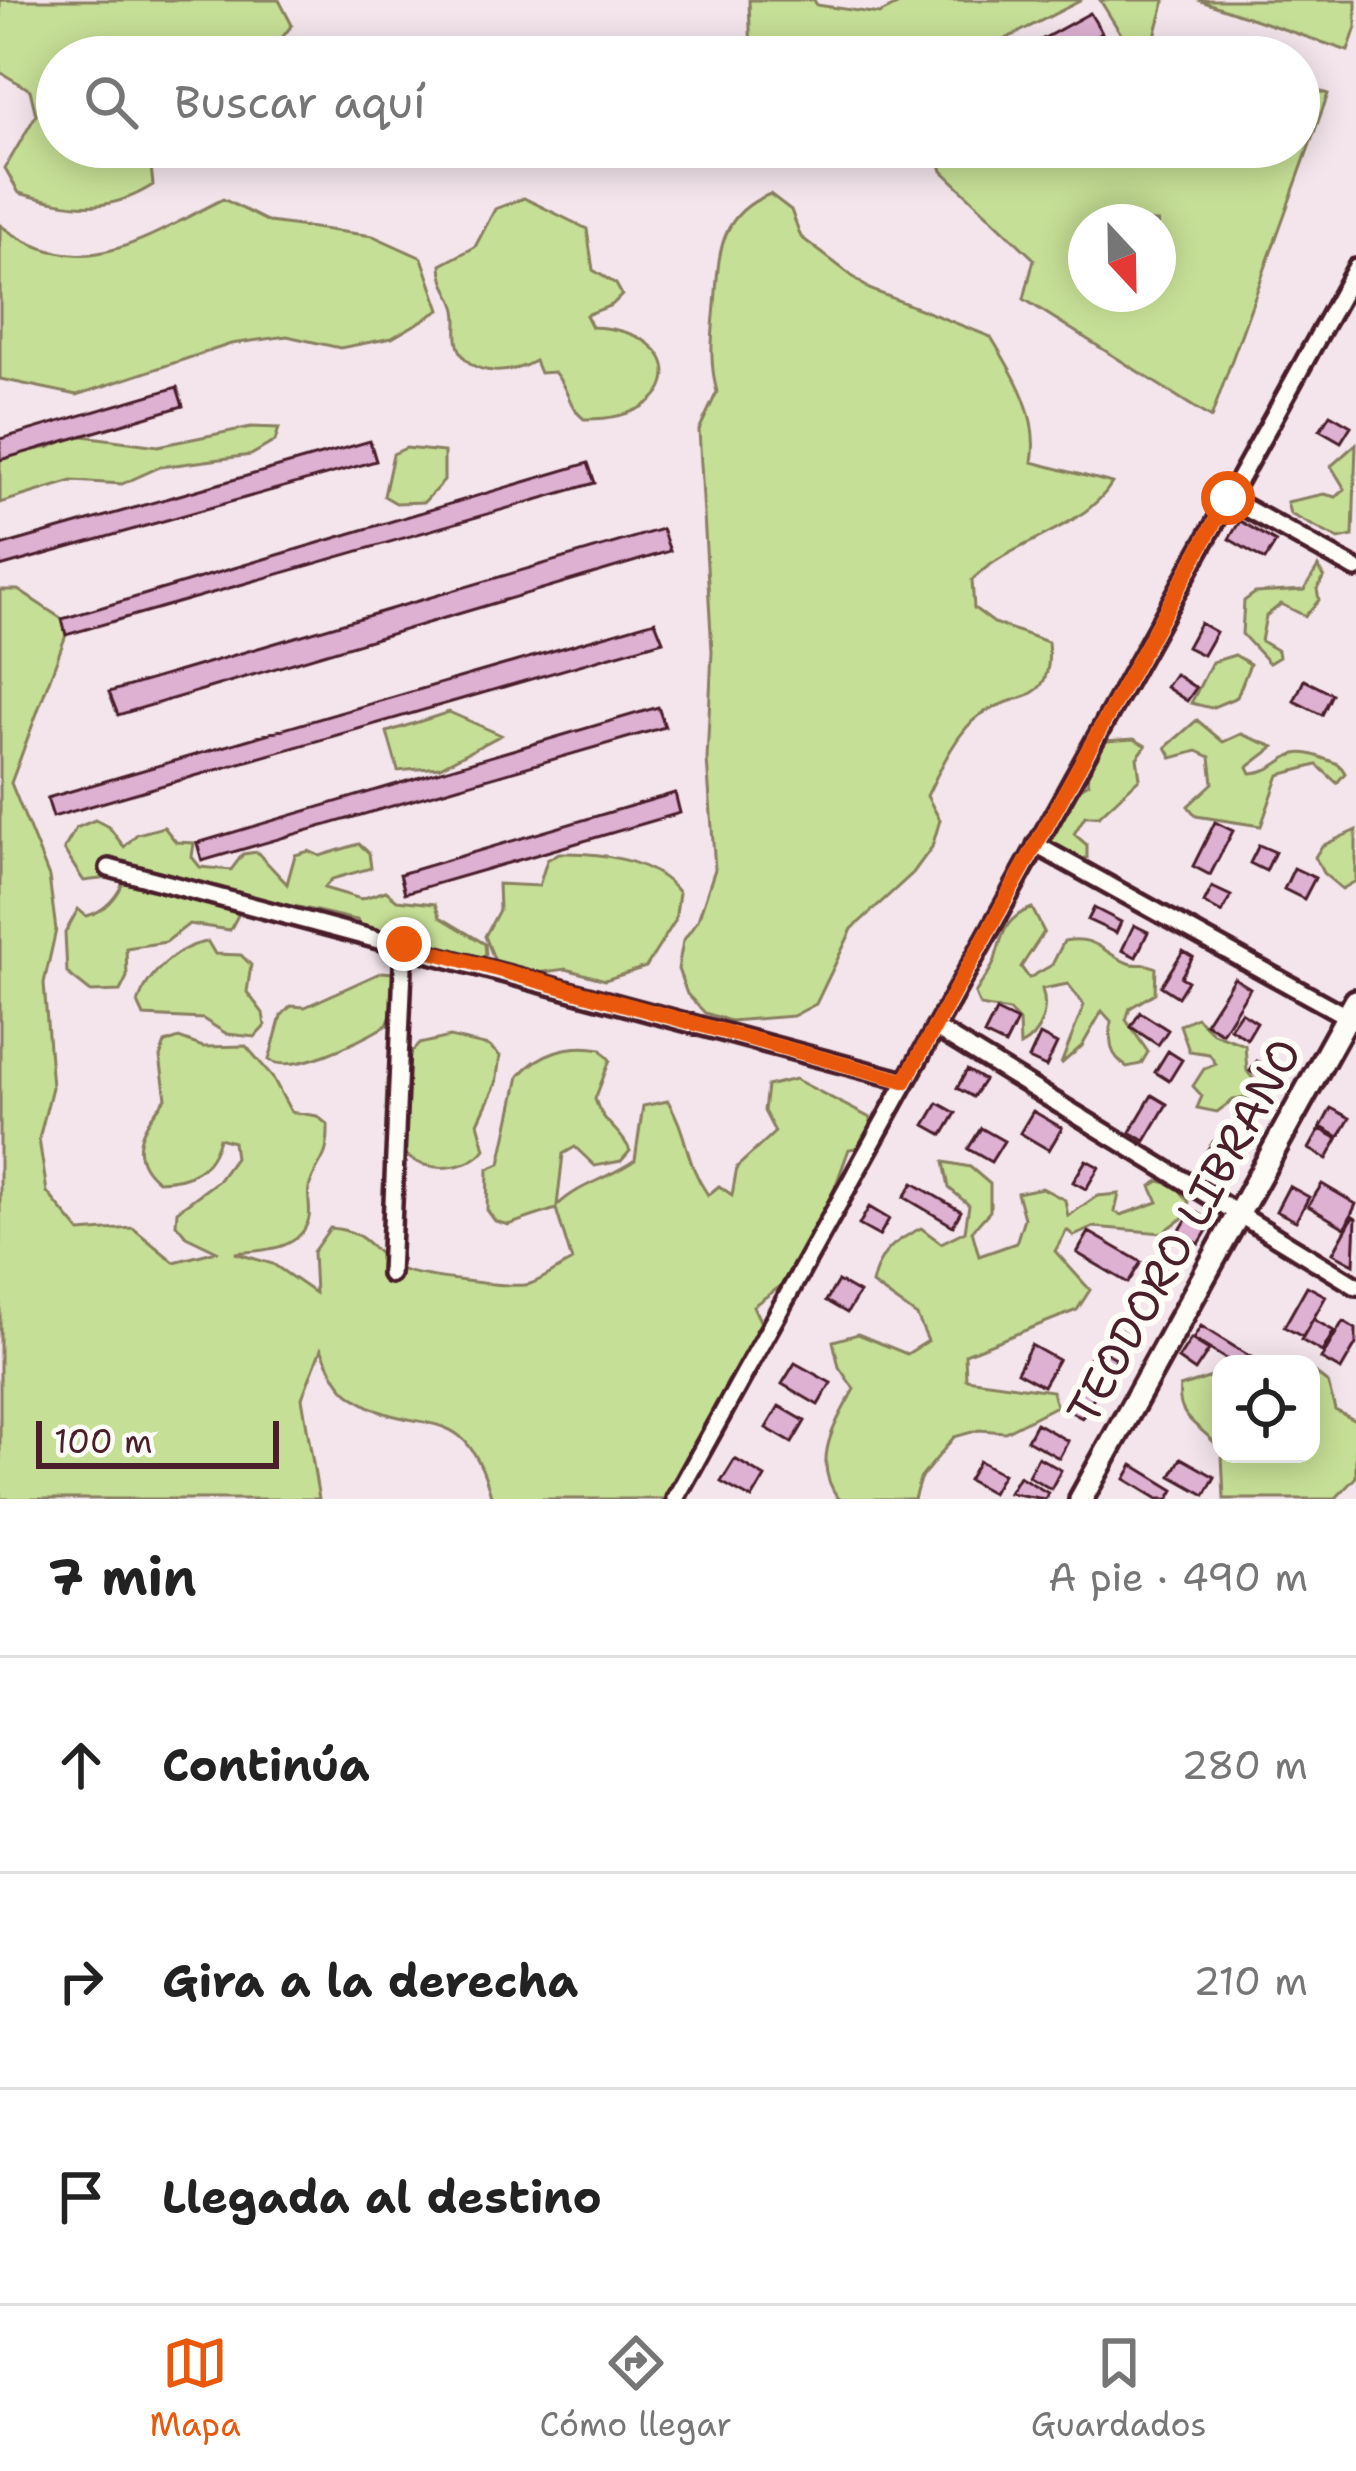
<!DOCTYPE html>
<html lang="es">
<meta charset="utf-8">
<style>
:root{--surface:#fff;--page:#f2f2f2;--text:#222;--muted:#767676;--line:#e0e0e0;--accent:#ea580c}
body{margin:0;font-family:"Shantell Sans",sans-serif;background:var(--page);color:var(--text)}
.controls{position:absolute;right:36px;bottom:36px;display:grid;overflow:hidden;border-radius:24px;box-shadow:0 6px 30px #0003}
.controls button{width:108px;height:108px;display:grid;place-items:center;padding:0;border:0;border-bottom:3px solid var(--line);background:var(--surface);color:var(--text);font:60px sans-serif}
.compass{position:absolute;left:1068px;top:204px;width:108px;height:108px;border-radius:50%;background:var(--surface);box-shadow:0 6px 30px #0003;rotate:158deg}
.scale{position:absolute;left:36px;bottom:30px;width:243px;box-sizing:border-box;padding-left:12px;border:6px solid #4a1f2b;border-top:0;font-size:33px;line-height:42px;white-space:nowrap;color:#4a1f2b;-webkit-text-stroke:9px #fdfcf7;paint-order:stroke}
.stop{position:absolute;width:36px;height:36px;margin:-27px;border:9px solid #ea580c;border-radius:50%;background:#fff}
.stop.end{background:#ea580c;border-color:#fff;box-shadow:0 3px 12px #0008}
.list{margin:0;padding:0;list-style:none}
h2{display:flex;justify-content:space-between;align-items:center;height:156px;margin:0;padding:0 48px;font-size:51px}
h2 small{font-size:39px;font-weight:400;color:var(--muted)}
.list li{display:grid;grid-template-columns:78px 1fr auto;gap:36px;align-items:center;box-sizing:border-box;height:216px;padding:0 48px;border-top:3px solid var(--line)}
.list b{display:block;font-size:45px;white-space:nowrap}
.list em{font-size:39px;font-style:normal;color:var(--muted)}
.icon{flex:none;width:66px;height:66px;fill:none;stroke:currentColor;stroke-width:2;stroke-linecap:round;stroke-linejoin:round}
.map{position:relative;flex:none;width:1356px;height:1499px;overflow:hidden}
.search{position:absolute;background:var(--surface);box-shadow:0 6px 30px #0003;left:36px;right:36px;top:36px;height:132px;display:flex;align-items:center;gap:30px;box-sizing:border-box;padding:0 42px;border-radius:66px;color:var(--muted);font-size:45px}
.sheet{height:804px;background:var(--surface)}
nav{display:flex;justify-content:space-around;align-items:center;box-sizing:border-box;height:168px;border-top:3px solid var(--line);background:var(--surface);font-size:33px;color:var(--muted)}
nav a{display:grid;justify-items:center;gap:6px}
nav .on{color:var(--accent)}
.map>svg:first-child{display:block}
.green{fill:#c6df96;stroke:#887f60;stroke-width:3;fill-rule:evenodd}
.building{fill:#deb0d2;stroke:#4a1f2b;stroke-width:3}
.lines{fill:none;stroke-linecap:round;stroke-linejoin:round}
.minor-casing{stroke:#4a1f2b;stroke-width:24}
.secondary-casing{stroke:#4a1f2b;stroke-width:30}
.minor{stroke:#fdfcf7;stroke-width:15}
.secondary{stroke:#fdfcf7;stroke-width:21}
.route{stroke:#ea580c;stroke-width:15}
.labels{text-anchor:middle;stroke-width:12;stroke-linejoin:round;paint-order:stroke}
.street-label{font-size:45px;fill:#4a1f2b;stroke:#fdfcf7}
</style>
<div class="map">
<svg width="1356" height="1499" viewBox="0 0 1356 1499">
<rect width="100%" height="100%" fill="#f4e5ec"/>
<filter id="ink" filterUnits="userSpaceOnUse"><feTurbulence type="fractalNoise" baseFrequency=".00833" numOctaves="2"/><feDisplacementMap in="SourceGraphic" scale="24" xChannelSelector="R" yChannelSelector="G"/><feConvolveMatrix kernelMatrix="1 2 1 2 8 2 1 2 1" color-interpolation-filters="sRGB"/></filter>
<g filter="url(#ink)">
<path class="green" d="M0,0h279l13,25 -25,32h-210v90h92l4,38c-47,30 -83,22 -134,8l-14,-25 31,-53 -6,-25 -30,-18z
M749,0h65l3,5 62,9 28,-14h175l-112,57h-219z
M1100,0h65l-12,43 48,14h-119l39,-23z
M1198,0h158v27l-8,24z
M1299,85l29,9 -117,324 -187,-119 10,-40 -92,-88 -7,-24h364zM1158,222v72h-72v-72z
M770,194l21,16 10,27 68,52 122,48c24,39 49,80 41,125l80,21c-28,47 -100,57 -140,97l2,28 20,15 54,19c6,66 -29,47 -68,73 -23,16 -41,56 -53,81l13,24 -8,27 -19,26 -61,56 -36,75 -23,12 -63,5 -25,-8 -18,-19 -9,-25 5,-28 15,-21 17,-51 -8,-109 5,-109 -13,-221 18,-38c-8,-31 -5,-55 -2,-87 4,-49 2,-90 55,-111z
M524,198l63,31 6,41 23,14 6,11 -10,10 -26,10 6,12c101,4 96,94 -8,92 -16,-12 -16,-32 -30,-47l-14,1 -5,-12c-22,13 -64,18 -76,-13 -5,-12 0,-25 -3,-38 -4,-17 -15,-25 -15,-45l34,-18 20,-38z
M223,199l46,23 104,14 49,22 18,52 -48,28 -52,10 -53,-12 -56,8 -154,51 -77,-16v-154c81,62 144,13 223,-26z
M251,427l28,1 -4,13 -24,14 -91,12 -38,17 -50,-3 -72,22v-47l50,-9 26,-12 82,11z
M1356,444l-3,92 -14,3 -49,-25 -3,-12 37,-8 12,3 9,-8 -14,-23z
M406,448l38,4v29l-20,21 -28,1 -12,-7 9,-42z
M1318,567l6,10 -7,12 2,11 -14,16 -24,-12 -15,12 -5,25 17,10 1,6 -10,6 -27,-29 2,-33 11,-8 49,-3z
M0,590h18l44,29 4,16 -55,148 38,94 7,53 -12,53 8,104 -13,52 8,53 33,40 53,-4 41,34 43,-11 -31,-15 -10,-12 1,-13 42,-31 16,-22 -2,-16 -14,-4c-8,32 -29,42 -61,43 -35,-28 -14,-56 8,-83l-6,-41 5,-14 14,-5 24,9 43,-1 26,30 19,36 26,4 11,9c1,39 -11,34 -19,63 -2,10 2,20 0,30 -8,33 -47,32 -74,35l38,11 42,29 -2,-41 17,-24c41,3 39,24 70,41 13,7 117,20 130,15 14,-5 28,-16 42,-23l-16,-52 -48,16 -13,-4 -8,-11 1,-41 12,-5 19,-88c21,-24 51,-33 82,-27l9,11 -15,39c7,25 27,31 35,52l-9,10 -26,5 -20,-19 -12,7 -6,52c22,-22 51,-27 78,-46l8,-54 25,-5c21,36 16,59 40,94l11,-9 13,9 5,-28 38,-35 -11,-21 3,-25 28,-7 75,39v28l-21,3 -27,74 -30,55 -39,28 8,17 -27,57 -48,78 -14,41h-180c-28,-108 -75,-56 -140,-103 -15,-10 -23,-31 -31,-47l-19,49 17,101h-319z
M1235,655l15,9 -13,33 -26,11 -20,-5 21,-41z
M449,712l52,23 -61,32 -42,4 -11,-39z
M1197,720l26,22 18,-8 33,13 -26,20 3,6c34,-2 32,-31 71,-15 12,5 16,3 23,15l-8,10 -20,-18 -38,10 -18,51 -65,-10 -8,-10 25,-23 -3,-26 -13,-6 -25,7 -6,-11z
M1134,739l12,7 -9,12 3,20 -41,38h-14l-11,18 13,11v13l-17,3 -25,-23 13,-26 12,-4v-14l19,-11 -3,-13 20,-29z
M95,820l14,7 15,20 13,-13 27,-7 12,15 18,1 -2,14 8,10 31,3 12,-16 14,-2 30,32 8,-29 14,-4 11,5 39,-12 10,9 2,15 -39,11 -8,9 37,11 25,-8 11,9 38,4 5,13 45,27 1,10 -6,5c-61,0 -84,19 -123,-39 -38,-7 -75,-22 -114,-14l-13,24 -41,-6 -23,18 -40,6 1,29 -7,14 -29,1 -24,-19 -2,-40 13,-24 8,7c19,-4 34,-21 39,-40l-41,5c-2,-2 -19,-29 -20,-32l12,-21z
M1356,830v51l-14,8 -19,-16 -8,-16 7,-11z
M559,853c40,-1 95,6 120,40l-4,28 -29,46 -41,13 -39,-11 -29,4 -41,-9 -11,-28 14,-26 -1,-26 41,2 8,-26z
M1032,908l12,24 -23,35 8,11 23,-13 12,-24c33,-6 37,11 64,22 12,4 17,-2 28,5l-1,25 -25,15 -4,12 22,32 -7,12 -14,3c-19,-13 -17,-25 -16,-46l-9,-10 -20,35 -21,18 23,-59 -16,-21 -26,5c7,22 -1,46 -22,57l-1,-25 -10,-10 -29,-5 -5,-12c5,-11 17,-23 20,-34 7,-24 9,-42 37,-52z
M208,942l7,12 26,1 10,10 -4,27 16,21 2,13 -10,11 -28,-3 -24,-15 -59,-3 -6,-13c9,-29 41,-58 70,-61z
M382,972l12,1 4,26 -11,26c-29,17 -94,50 -118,35l12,-44 10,-10 14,1z
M1196,1017l17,16 32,12 2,26 11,14 -6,12 -19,3 -16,12 -20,-4 5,-12 -9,-10 11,-17 12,-5 -7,-10 -20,-3 -9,-26z
M450,1037l39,9 11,10 -4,28 -18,39 7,26c-15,22 -61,25 -80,5 -13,-12 -6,-31 -19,-44l1,-31 32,-35z
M944,1162l26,5 20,17v27l-18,20 7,25 37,-13 8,-25 -7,-25 25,-5 23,12 3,16 29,-20 22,-2 -4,18 6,3 37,-13 -7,-16 8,-5 17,4 13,17 -5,15 -22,16 -68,-6 -20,9 -7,-6 -12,21 35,39 -13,20 -112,44 1,25 86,12 4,15 -51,26 -26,-2 -25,7 -34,42 -6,20h-75c-29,-37 -4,-75 15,-110l-15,-22 -6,-26 25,-7 49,20 21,-13 -11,-25 -45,-32c7,-32 21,-42 49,-56l20,15 24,-12 4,-26 -20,-17z
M1311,1370l17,13 7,27 21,11v56l-21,22h-111l-2,-45h89z
M1221,1374v78c-14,-26 -46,-29 -41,-65z"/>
<path class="building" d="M1090,13l12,20 -44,24h-48z
M177,387l6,19 -183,54v-21z
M1330,414l21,12 -10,16 -21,-12z
M370,441l6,20 -376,106v-21z
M588,463l7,20 -529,152 -4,-16z
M1240,521l36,21 -11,18 -36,-21z
M662,529l8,22 -552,164 -9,-23z
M655,621l8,20 -610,176 -6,-19z
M1200,623l16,9 -13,23 -16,-8z
M1175,674l21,14 -9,13 -21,-14z
M1304,680l28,14 -10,21 -28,-14z
M658,707l7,20 -463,134 -5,-18z
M675,793l5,20 -275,80 -5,-19z
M1215,822l18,9 -23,44 -17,-9z
M1259,845l16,7 -9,19 -16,-8z
M1294,868l21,10 -11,21 -20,-10z
M1212,887l19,9 -9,17 -18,-10z
M1094,908l27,14 -5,11 -28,-13z
M1134,925l14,7 -12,25 -14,-7z
M1183,951l10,6 -12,20 7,4 -10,16 -17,-11z
M1234,978l16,10 -28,45 -17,-10z
M996,1011l21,10 -12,24 -21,-10z
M1140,1012l28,18 -10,15 -27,-18z
M1241,1012l16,10 -10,17 -17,-11z
M1040,1035l17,9 -11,23 -17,-8z
M1168,1051l14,9 -13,21 -14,-9z
M1257,1061l27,18 -6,10 -28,-18z
M967,1070l17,10 -11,17 -16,-9z
M1152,1095l15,9 -22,37 -15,-9z
M938,1103l18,10 -13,22 -18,-10z
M1331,1108l19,10 -11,19 -18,-10z
M1033,1111l29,17 -13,22 -29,-17z
M981,1128l23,13 -13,21 -23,-13z
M1320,1129l18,10 -11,20 -18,-10z
M1213,1142l17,12 -13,19 -17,-13z
M1086,1160l13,7 -13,22 -13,-7z
M913,1183l48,28 -8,15 -49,-29z
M1322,1184l34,20 -11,24 -37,-22z
M1289,1186l20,11 -13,24 -20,-10z
M869,1207l20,12 -10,17 -20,-11z
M1192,1210l20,12 -13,22 -20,-12z
M1353,1217l3,2 -2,45 -21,-11z
M1089,1232l52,30 -13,21 -51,-30z
M1161,1251l21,13 -10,16 -21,-13z
M1155,1270l12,7 -15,25 -12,-7z
M838,1281l21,12 -12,20 -21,-12z
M1307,1286l19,10 -23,41 -19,-10z
M1313,1319l21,12 -12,21 -21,-12z
M1343,1321l13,8v15l-15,26 -20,-11z
M1111,1325l21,12 -10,18 -21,-12z
M1201,1326l61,38h-28l-41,-25z
M1191,1339l18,11 -14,21 -17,-12z
M1031,1345l27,15 -15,26 -26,-14z
M1095,1347l21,11 -34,60 -20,-11z
M795,1363l36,20 -13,22 -36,-21z
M779,1406l26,15 -13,22 -26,-15z
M1036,1423l32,18 -9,17 -32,-18z
M1038,1457l23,13 -10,19 -23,-13z
M1181,1458l34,19 -10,18 -34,-19z
M735,1459l30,18 -13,22 -31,-17z
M979,1461l24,13 -11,19 -24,-13z
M1133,1465l41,25 -5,9h-11l-33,-20z
M1019,1476l29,17 -3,6 -36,-6z"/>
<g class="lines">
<g class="minor-casing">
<path id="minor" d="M1228,498l128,71
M1036,845l317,175
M109,868l796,213
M935,1028l421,258
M390,1274l14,-330
M675,1499l681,-1231"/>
</g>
<g class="secondary-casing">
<path id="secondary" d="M1081,1499l275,-498"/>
</g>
<use href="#minor" class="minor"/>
<use href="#secondary" class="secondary"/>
</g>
</g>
<g class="lines" filter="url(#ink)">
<path class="route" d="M404,944l501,137 323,-583"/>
</g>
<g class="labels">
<g class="street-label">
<text transform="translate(1184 1231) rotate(-61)" y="16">TEODORO LIBRANO</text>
</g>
</g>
</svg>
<div class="controls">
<button><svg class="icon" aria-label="locate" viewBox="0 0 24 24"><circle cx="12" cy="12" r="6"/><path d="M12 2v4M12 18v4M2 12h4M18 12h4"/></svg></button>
</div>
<svg class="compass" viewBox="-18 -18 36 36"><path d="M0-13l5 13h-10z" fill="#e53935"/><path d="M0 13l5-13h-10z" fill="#767676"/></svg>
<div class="scale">100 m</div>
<div class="stop" style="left:1228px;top:498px"></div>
<div class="stop end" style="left:404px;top:944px"></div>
<div class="search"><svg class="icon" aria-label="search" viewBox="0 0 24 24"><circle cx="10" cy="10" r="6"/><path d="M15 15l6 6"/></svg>Buscar aquí</div>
</div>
<section class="sheet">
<h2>7 min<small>A pie · 490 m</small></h2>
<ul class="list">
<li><svg class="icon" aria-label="ahead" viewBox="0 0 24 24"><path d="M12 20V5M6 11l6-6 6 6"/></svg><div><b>Continúa</b></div><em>280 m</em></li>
<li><svg class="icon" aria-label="right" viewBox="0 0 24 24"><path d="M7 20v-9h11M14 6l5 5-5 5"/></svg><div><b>Gira a la derecha</b></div><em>210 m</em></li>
<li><svg class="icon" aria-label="arrive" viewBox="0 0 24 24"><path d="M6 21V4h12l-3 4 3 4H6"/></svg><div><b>Llegada al destino</b></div></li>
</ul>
</section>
<nav>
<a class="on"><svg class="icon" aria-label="map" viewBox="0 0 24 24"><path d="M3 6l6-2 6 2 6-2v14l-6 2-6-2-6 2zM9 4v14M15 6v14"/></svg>Mapa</a>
<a><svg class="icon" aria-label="directions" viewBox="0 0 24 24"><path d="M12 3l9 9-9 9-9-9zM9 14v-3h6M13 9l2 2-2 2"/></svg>Cómo llegar</a>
<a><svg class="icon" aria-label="saved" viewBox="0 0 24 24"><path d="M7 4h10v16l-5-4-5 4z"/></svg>Guardados</a>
</nav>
